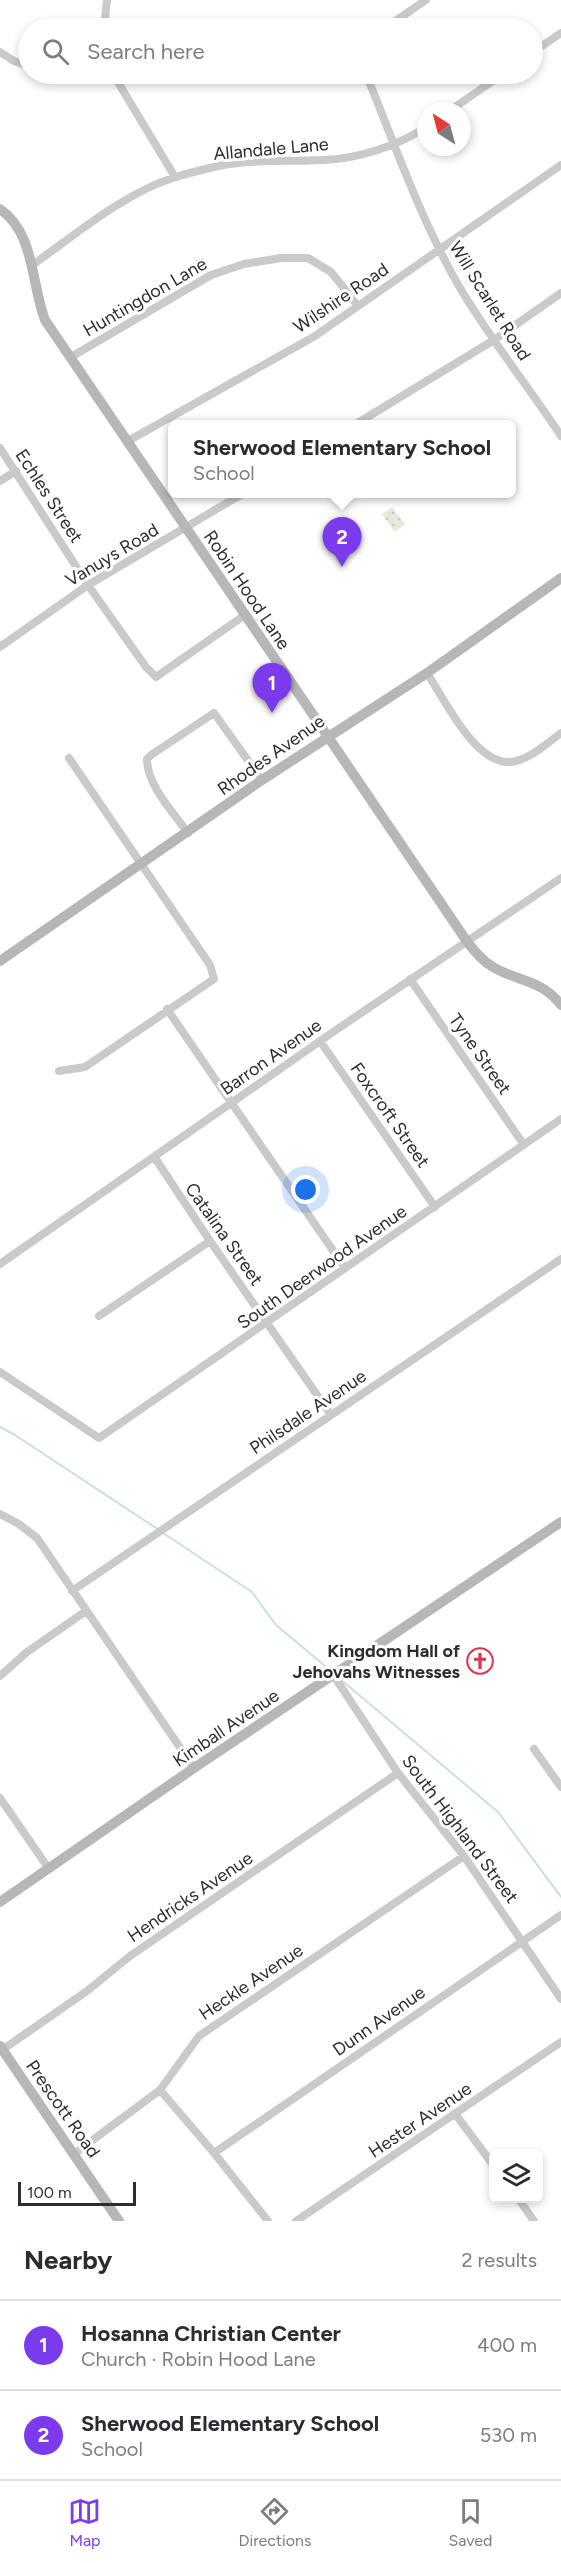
<!DOCTYPE html>
<meta charset="utf-8">
<style>
:root{--surface:#fff;--page:#f2f2f3;--text:#2b2b33;--muted:#7c7c81;--line:#e1e1e2;--accent:#7c3aed}
body{margin:0;font-family:Figtree,sans-serif;background:var(--page);color:var(--text)}
.controls{position:absolute;right:18px;bottom:18px;display:grid;overflow:hidden;border-radius:9px;box-shadow:0 3px 9px #0003}
.controls button{width:54px;height:54px;display:grid;place-items:center;padding:0;border:0;border-bottom:2px solid var(--line);background:var(--surface);color:var(--text);font:30px sans-serif}
.compass{position:absolute;left:417px;top:102px;width:54px;height:54px;border-radius:50%;background:var(--surface);box-shadow:0 3px 9px #0003;rotate:324deg}
.scale{position:absolute;left:18px;bottom:15px;width:118px;box-sizing:border-box;padding-left:6px;border:3px solid #2d2d2d;border-top:0;font-size:16px;line-height:21px;white-space:nowrap;color:#2d2d2d;-webkit-text-stroke:4px #fff;paint-order:stroke}
.you{position:absolute;left:306px;top:1190px;width:21px;height:21px;margin:-15px;border:4px solid #fff;border-radius:50%;background:#1a73e8;box-shadow:0 0 0 9px #1a73e833}
.badge{display:grid;place-items:center;width:39px;height:39px;border-radius:50%;background:var(--accent);color:#fff;font-size:20px;font-weight:700}
.pin{position:absolute;translate:-50% -50px;filter:drop-shadow(0 2px 3px #0008)}
.pin::after{content:'';position:absolute;top:32px;width:21px;height:18px;background:inherit;clip-path:polygon(0 0,100% 0,50% 100%)}
.popup{position:absolute;left:168px;top:420px;width:348px;height:78px;box-sizing:border-box;display:grid;place-content:center;border-radius:9px;background:var(--surface);filter:drop-shadow(0 2px 4px #0005);font-size:20px;white-space:nowrap;color:var(--muted)}
.popup b{font-size:22px;color:var(--text)}
.popup::after{content:'';position:absolute;left:50%;top:100%;margin-left:-12px;border:12px solid transparent;border-top-color:var(--surface)}
.list{margin:0;padding:0;list-style:none}
h2{display:flex;justify-content:space-between;align-items:center;height:78px;margin:0;padding:0 24px;font-size:26px}
h2 small{font-size:20px;font-weight:400;color:var(--muted)}
.list li{display:grid;grid-template-columns:39px 1fr auto;gap:18px;align-items:center;box-sizing:border-box;height:90px;padding:0 24px;border-top:2px solid var(--line)}
.list b{display:block;font-size:22px;white-space:nowrap}
.list p{margin:0;font-size:20px;white-space:nowrap;color:var(--muted)}
.list em{font-size:20px;font-style:normal;color:var(--muted)}
.icon{flex:none;width:33px;height:33px;fill:none;stroke:currentColor;stroke-width:2;stroke-linecap:round;stroke-linejoin:round}
.map{position:relative;flex:none;width:561px;height:2221px;overflow:hidden}
.search{position:absolute;background:var(--surface);box-shadow:0 3px 9px #0003;left:18px;right:18px;top:18px;height:66px;display:flex;align-items:center;gap:15px;box-sizing:border-box;padding:0 21px;border-radius:33px;color:var(--muted);font-size:22px}
.sheet{height:258px;background:var(--surface)}
nav{display:flex;justify-content:space-around;align-items:center;box-sizing:border-box;height:84px;border-top:2px solid var(--line);background:var(--surface);font-size:16px;color:var(--muted)}
nav a{display:grid;justify-items:center;gap:3px}
nav .on{color:var(--accent)}
.map>svg:first-child{display:block}
.green{fill:url(#green-dots)}
.lines{fill:none;stroke-linecap:round;stroke-linejoin:round}
.stream{stroke:#c8dfea;stroke-width:2}
.street{stroke:#cacaca;stroke-width:8}
.secondary{stroke:#b7b7b7;stroke-width:10}
.labels{text-anchor:middle;stroke-width:6;stroke-linejoin:round;paint-order:stroke}
.street-label{font-size:18px;fill:#2d2d2d;stroke:#fff}
.poi-label{font-size:18px;font-weight:bold;fill:#2d2d2d;stroke:#fff;text-anchor:end}
</style>
<div class="map">
<svg width="561" height="2221" viewBox="0 0 561 2221">
<defs>
<pattern id="green-dots" width="8" height="8" patternUnits="userSpaceOnUse" patternTransform="scale(1.5)"><rect width="8" height="8" fill="#e4ebdb"/><path d="M2 2h.1M6 6h.1" fill="none" stroke="#c4cabc" stroke-width="1.8" stroke-linecap="round"/></pattern>
</defs>
<rect width="100%" height="100%" fill="#fff"/>
<path class="green" d="M392,507l13,17 -10,8 -13,-18z"/>
<g class="lines">
<path class="stream" d="M0,1427l15,8 144,95
M163,1533l89,59 24,33 55,46
M340,1679l158,133 63,85"/>
<path class="street" d="M104,28l3,-28
M385,28l41,-28
M0,52l14,9 14,5
M532,53l29,-20
M65,74h19
M113,74l62,103
M366,74c29,71 55,147 94,214 31,52 68,98 101,148
M449,111l54,-37
M31,266c37,-26 73,-56 113,-76 25,-13 53,-19 79,-25 33,-6 66,-3 100,-5 34,-1 75,-14 103,-33
M71,357l140,-82 33,-11 37,-6h27l23,14 27,34
M356,424l138,-84 67,-47
M128,441l187,-105 246,-171
M0,448l88,137 58,82 10,10 89,-62
M0,481l16,-10
M0,647l88,-62 154,-91
M427,673c17,25 47,90 82,89 18,0 38,-19 52,-29
M188,833c-14,-20 -41,-47 -41,-74l4,-4 63,-42 48,67
M410,979l114,166
M167,1009l178,259
M320,1041l115,166
M59,1071l26,-4 129,-88 -4,-14 -141,-207
M155,1158l55,83 121,174
M0,1264l333,-232 228,-154
M99,1316l111,-75
M0,1372l99,66 462,-319
M0,1514l19,10 18,14 157,230
M72,1591l489,-332
M0,1676l27,-24 59,-41
M334,1676l64,97 66,83 97,143
M534,1749l27,38
M0,1798l49,71
M2,2050l85,-59 43,-35 268,-183
M160,2090l54,63 54,68
M456,2115l38,51
M214,2153l347,-238
M74,2154l86,-64 39,-54 265,-180
M518,2198l16,23
M296,2221l265,-179"/>
<path class="secondary" d="M0,209c35,24 31,75 45,111l421,620c8,11 16,21 27,27 25,15 48,12 68,38
M0,961l262,-181 165,-107 134,-95
M0,1902l194,-134 367,-246
M0,2046l119,175"/>
</g>
<defs>
<g id="church-ring" transform="scale(1.35)"><circle r="9.5" fill="#fff" stroke="#e0344a" stroke-width="1.5"/><path d="M-1.2-6h2.4v3.5h3.3v2.4h-3.3V6h-2.4V-.1h-3.3v-2.4h3.3Z" fill="#e0344a"/></g>
</defs>
<g fill-rule="evenodd">
<use href="#church-ring" x="480" y="1661"/>
</g>
<g class="labels">
<g class="street-label">
<text transform="translate(271 149) rotate(-5)" y="6">Allandale Lane</text>
<text transform="translate(145 297) rotate(-30)" y="6">Huntingdon Lane</text>
<text transform="translate(341 298) rotate(-34)" y="6">Wilshire Road</text>
<text transform="translate(490 301) rotate(58)" y="6">Will Scarlet Road</text>
<text transform="translate(49 496) rotate(57)" y="6">Echles Street</text>
<text transform="translate(112 555) rotate(-31)" y="6">Vanuys Road</text>
<text transform="translate(247 590) rotate(56)" y="6">Robin Hood Lane</text>
<text transform="translate(271 755) rotate(-35)" y="6">Rhodes Avenue</text>
<text transform="translate(480 1054) rotate(55)" y="6">Tyne Street</text>
<text transform="translate(271 1057) rotate(-35)" y="6">Barron Avenue</text>
<text transform="translate(390 1115) rotate(55)" y="6">Foxcroft Street</text>
<text transform="translate(224 1234) rotate(55)" y="6">Catalina Street</text>
<text transform="translate(322 1267) rotate(-35)" y="6">South Deerwood Avenue</text>
<text transform="translate(308 1412) rotate(-34)" y="6">Philsdale Avenue</text>
<text transform="translate(226 1728) rotate(-34)" y="6">Kimball Avenue</text>
<text transform="translate(460 1829) rotate(53)" y="6">South Highland Street</text>
<text transform="translate(190 1897) rotate(-34)" y="6">Hendricks Avenue</text>
<text transform="translate(251 1982) rotate(-34)" y="6">Heckle Avenue</text>
<text transform="translate(379 2021) rotate(-35)" y="6">Dunn Avenue</text>
<text transform="translate(63 2109) rotate(55)" y="6">Prescott Road</text>
<text transform="translate(420 2120) rotate(-34)" y="6">Hester Avenue</text>
</g>
<g class="poi-label">
<text x="460" y="1657">Kingdom Hall of<tspan x="460" dy="21">Jehovahs Witnesses</tspan></text>
</g>
</g>
</svg>
<div class="controls">
<button><svg class="icon" aria-label="layers" viewBox="0 0 24 24"><path d="M12 4l9 5-9 5-9-5zM3 14l9 5 9-5"/></svg></button>
</div>
<svg class="compass" viewBox="-18 -18 36 36"><path d="M0-13l5 13h-10z" fill="#e53935"/><path d="M0 13l5-13h-10z" fill="#7c7c81"/></svg>
<div class="scale">100 m</div>
<div class="you"></div>
<div class="pin badge" style="left:272px;top:713px">1</div>
<div class="pin badge" style="left:342px;top:567px">2</div>
<div class="popup"><b>Sherwood Elementary School</b>School</div>
<div class="search"><svg class="icon" aria-label="search" viewBox="0 0 24 24"><circle cx="10" cy="10" r="6"/><path d="M15 15l6 6"/></svg>Search here</div>
</div>
<section class="sheet">
<h2>Nearby<small>2 results</small></h2>
<ul class="list">
<li><span class="badge">1</span><div><b>Hosanna Christian Center</b><p>Church · Robin Hood Lane</p></div><em>400 m</em></li>
<li><span class="badge">2</span><div><b>Sherwood Elementary School</b><p>School</p></div><em>530 m</em></li>
</ul>
</section>
<nav>
<a class="on"><svg class="icon" aria-label="map" viewBox="0 0 24 24"><path d="M3 6l6-2 6 2 6-2v14l-6 2-6-2-6 2zM9 4v14M15 6v14"/></svg>Map</a>
<a><svg class="icon" aria-label="directions" viewBox="0 0 24 24"><path d="M12 3l9 9-9 9-9-9zM9 14v-3h6M13 9l2 2-2 2"/></svg>Directions</a>
<a><svg class="icon" aria-label="saved" viewBox="0 0 24 24"><path d="M7 4h10v16l-5-4-5 4z"/></svg>Saved</a>
</nav>
